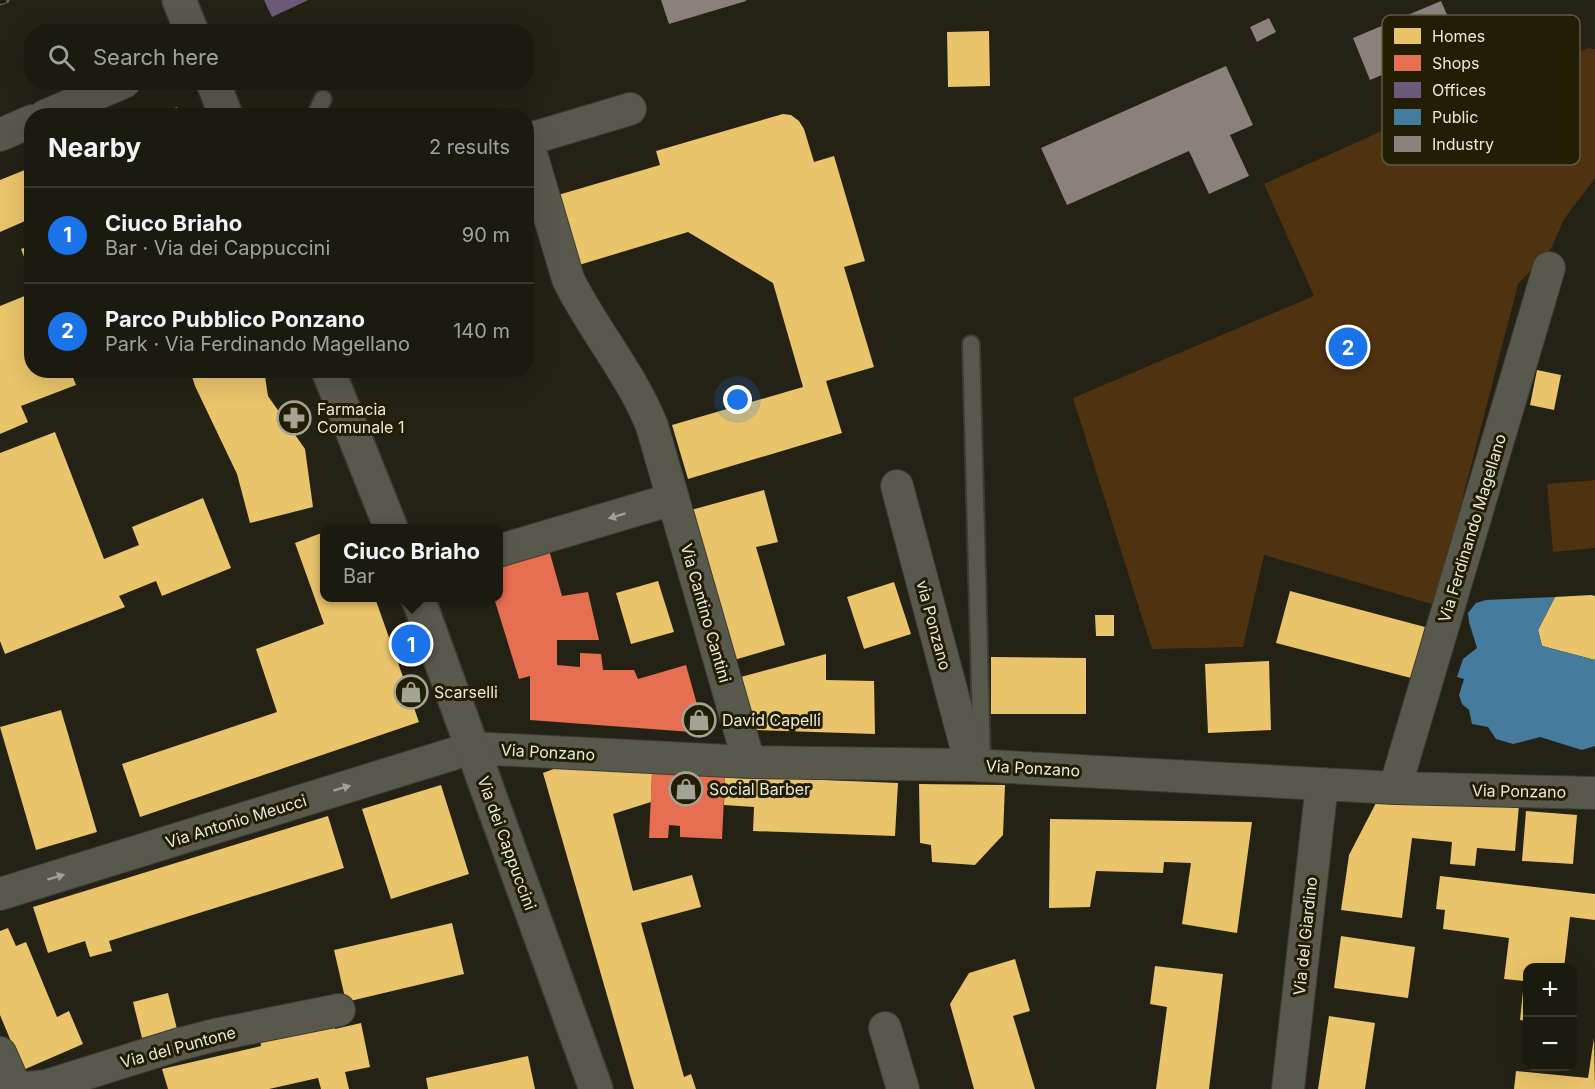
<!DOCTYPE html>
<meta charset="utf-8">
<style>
:root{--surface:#1b1a0f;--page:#242318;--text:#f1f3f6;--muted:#a0a19e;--line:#39382f;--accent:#1a73e8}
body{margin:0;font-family:Inter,sans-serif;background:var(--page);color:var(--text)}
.controls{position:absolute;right:18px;bottom:18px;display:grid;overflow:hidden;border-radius:12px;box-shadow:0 6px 24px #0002}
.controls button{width:54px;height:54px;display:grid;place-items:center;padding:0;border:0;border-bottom:2px solid var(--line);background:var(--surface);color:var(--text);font:30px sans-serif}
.you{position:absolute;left:738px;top:400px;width:21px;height:21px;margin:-15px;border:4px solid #fff;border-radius:50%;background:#1a73e8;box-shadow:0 0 0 9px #1a73e833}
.badge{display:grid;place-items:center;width:39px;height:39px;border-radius:50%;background:var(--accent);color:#fff;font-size:20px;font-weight:700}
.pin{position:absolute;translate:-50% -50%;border:3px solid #fff;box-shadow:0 2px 6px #0006}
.popup{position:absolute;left:320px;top:524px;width:183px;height:78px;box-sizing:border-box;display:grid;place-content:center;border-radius:12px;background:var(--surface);filter:drop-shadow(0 2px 4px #0005);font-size:20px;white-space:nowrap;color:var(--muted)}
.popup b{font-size:22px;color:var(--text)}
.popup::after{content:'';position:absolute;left:50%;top:100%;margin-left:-12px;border:12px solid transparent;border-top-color:var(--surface)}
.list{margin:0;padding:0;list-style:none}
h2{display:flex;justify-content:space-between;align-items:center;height:78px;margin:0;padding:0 24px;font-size:26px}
h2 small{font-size:20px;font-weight:400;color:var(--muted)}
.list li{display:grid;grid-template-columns:39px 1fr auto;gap:18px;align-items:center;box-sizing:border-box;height:96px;padding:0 24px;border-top:2px solid var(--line)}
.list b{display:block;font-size:22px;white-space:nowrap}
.list p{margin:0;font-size:20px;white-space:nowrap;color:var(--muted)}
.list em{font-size:20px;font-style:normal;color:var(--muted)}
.icon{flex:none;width:33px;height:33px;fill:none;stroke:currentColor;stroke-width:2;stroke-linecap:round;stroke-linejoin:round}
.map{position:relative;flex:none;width:1595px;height:1089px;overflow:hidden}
.search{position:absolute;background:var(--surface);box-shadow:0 6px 24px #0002;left:24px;top:24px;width:510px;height:66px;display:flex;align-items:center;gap:15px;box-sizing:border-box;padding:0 21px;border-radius:24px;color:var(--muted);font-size:22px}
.panel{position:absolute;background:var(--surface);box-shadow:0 6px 24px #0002;left:24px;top:108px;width:510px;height:270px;border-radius:24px}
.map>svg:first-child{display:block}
.green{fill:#4f320f}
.homes{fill:#e9c46a}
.shops{fill:#e76f51}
.offices{fill:#6d597a}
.public{fill:#457b9d}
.industry{fill:#8a817c}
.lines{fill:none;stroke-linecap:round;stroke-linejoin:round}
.service-casing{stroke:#3d3c31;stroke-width:20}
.minor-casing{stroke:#3d3c31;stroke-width:34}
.secondary-casing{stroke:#3d3c31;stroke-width:36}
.service{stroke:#59584d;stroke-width:16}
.minor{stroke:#59584d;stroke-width:32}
.secondary{stroke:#59584d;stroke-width:33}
.rail-casing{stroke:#626157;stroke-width:7}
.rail{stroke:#211e04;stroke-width:4.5;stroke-dasharray:14;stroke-linecap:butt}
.oneway{fill:#a2a093}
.labels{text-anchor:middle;stroke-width:6;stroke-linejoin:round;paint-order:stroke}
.poi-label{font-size:16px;fill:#eae9d9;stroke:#211e04;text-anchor:start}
.street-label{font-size:16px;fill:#eae9d9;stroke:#211e04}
.key{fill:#211e04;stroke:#5d5b44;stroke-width:1.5}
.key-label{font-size:16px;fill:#eae9d9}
</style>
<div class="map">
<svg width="1595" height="1089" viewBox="0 0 1595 1089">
<rect width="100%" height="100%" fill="#242214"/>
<path class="green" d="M1589,48l6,1v129l-31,41 -13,30 -33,35 -83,321 -171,-50 -21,92 -91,2 -79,-251 241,-102 -50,-112 247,-111z
M1595,480v68l-42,4 -6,-68z"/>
<path class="homes" d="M989,31l1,55 -42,1 -1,-55z
M783,114l8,1 8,6 5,8 10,33 20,-6 31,105 -21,6 30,100 -48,14 16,52 -154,46 -16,-54 131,-38 -30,-104 -85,-51 -109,33 -21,-70 102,-30 -4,-14z
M32,167v51l-32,14v-52z
M32,245v30h-1l-10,-26z
M32,293v77h38l6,15 -55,21 7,16 -28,12v-128z
M190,370h74l4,26 37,53 8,58 -63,16 -13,-49 -42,-88z
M1537,370l24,5 -7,35 -24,-5z
M55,432l49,127 35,-14 -7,-18 71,-29 28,70 -69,28 -6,-15 -37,15 6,11 -120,47 -5,-13v-188z
M764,490l14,52 -22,5 29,98 -51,15 -43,-150z
M324,532v66h51l44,124 -279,95 -18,-53 155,-52 -21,-63 68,-25 -29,-81z
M658,581l16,51 -43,12 -15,-51z
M894,582l17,52 -47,15 -17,-52z
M1290,591l135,36 -14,51 -135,-35z
M1591,595l4,1v64l-53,-14 -4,-16 17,-33z
M1095,615h19v21h-18z
M826,654v26l48,1 1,53 -120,-4 -18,-52z
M991,657l95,1v56h-95z
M1269,661l2,69 -63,3 -3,-69z
M61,710l36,122 -61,18 -36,-123z
M564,765l88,8 -1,29 -38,12 20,77 59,-16 9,32 -60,16 43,154 7,-3 5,15h-62l-91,-316z
M725,776l173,7 -3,53 -142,-5 1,-24 -30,-2z
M919,784l86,1 -2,50 -28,30 -43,-3 -1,-17 -11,-2z
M441,785l28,89 -78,25 -29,-90z
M1377,801l142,4 -4,46 -38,-3 -2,18 -25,-2 2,-22 -40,-4 -10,80 -61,-8 8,-55z
M1526,811l51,4 -4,49 -51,-3z
M328,816l16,52 -235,73 3,10 -22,6 -5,-16 -37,12 -15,-46z
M1050,819l202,3 -15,111 -55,-9 9,-61 -27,-1 -1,11 -67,-2 -6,36 -41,1z
M1440,876l155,18v26l-25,-3 -6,51h-36v53l-8,-1 4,-39 -20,-2 5,-41 -66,-9 2,-19 -9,-1z
M452,923l12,51 -118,28 -12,-52z
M8,928l8,18 10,-4 31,75 12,-6 14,33 -60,26 -23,-55v-84z
M1341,936l74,11 -7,51 -74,-10z
M1015,959l15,52 -17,5 22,73h-61l-24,-85 19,-31z
M1155,966l68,8 -14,115h-53l11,-82 -17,-3z
M168,993l9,36 -35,9 -9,-36z
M1329,1016l46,7 -10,66h-47z
M334,1021l1,8 26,-6 9,44 -25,5 4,17h-28l-3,-11 -49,11h-101l-6,-20 99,-23 -1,-7z
M1594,1038l1,51h-81l2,-18 72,7z
M528,1056l7,33h-107l-2,-11z"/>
<path class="shops" d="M177,107l3,9h-23v-1z
M549,550l13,46 26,-4 11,48h-42v25l23,2v-14l21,1 2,16h31l4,9 48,-14 19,68 -175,-13v-44l-11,3 -25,-81h4v-32z
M652,773l73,3 -3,63 -42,-2v-11l-11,-1 -1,13h-19z"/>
<path class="offices" d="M264,0h44l-36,17z"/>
<path class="public" d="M1555,597l-17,33 4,16 53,14v86l-13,4 -42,-13 -27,7 -17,-5 -8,-12 -16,-3 -3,-14 -7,-6 -3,-9 5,-16 -7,-2 6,-18 14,-11 -8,-26 -1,-9 8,-10 10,-3z"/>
<path class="industry" d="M661,0h85v1l-77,23z
M1441,1l18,41 -89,38 -17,-42z
M1269,18l7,14 -19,10 -7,-15z
M1226,66l27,59 -23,10 19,41 -40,18 -20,-43 -122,54 -26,-57z"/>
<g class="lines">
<g class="service-casing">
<path id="service" d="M315,116l8,-17
M971,344l11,419"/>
</g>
<g class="minor-casing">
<path id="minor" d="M45,116l79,-34
M0,135l32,-14
M526,140l104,-31
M527,140l41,139c25,51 63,94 84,147l97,336
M897,486l74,279
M498,551l175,-52
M1395,788l154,-520
M0,894l472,-146 277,14 222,3 424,23 200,5
M885,1028l18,61
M0,1053l16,36
M18,1089l28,-3 134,-42 35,-9 124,-25
M1288,1089l34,-305"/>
</g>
<g class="secondary-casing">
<path id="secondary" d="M179,0l13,32
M213,82l13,34
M328,370l63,158
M418,598l178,491"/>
</g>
<use href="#service" class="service"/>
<use href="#minor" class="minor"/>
<use href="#secondary" class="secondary"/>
<g class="rail-casing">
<path id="rail" d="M0,2l6,-2"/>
</g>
<use href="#rail" class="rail"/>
</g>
<defs><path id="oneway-solid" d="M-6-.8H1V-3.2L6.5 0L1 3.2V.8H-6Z" transform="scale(1.5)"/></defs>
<g class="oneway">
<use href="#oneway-solid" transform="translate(617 516) rotate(163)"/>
<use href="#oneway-solid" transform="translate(342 788) rotate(-17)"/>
<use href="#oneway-solid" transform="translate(56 877) rotate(-17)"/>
</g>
<defs>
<g id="pharmacy-ring" transform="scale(1.725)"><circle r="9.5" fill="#211e04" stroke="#a5a394" stroke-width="1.5"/><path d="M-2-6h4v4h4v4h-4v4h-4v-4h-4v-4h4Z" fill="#a5a394"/></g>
<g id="shop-ring" transform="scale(1.725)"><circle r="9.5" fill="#211e04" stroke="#a5a394" stroke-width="1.5"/><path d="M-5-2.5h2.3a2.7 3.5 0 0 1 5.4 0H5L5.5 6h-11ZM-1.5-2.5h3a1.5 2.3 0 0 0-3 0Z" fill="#a5a394"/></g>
</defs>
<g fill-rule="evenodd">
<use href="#pharmacy-ring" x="294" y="418"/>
<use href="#shop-ring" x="411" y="692"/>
<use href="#shop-ring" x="699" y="720"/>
<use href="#shop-ring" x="686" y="789"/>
</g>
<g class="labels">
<g class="poi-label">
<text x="317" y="415">Farmacia<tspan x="317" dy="18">Comunale 1</tspan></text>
<text x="434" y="698">Scarselli</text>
<text x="722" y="726">David Capelli</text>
<text x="709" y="795">Social Barber</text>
</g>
<g class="street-label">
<text transform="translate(1472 528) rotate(-73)" y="6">Via Ferdinando Magellano</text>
<text transform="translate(706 613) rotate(74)" y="6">Via Cantino Cantini</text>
<text transform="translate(934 625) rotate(75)" y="6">via Ponzano</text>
<text transform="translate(548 752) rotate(3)" y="6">Via Ponzano</text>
<text transform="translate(1033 768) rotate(3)" y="6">Via Ponzano</text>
<text transform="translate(1519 791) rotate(1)" y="6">Via Ponzano</text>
<text transform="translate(236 821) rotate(-17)" y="6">Via Antonio Meucci</text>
<text transform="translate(507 843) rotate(70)" y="6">Via dei Cappuccini</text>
<text transform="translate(1305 936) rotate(-84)" y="6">Via del Giardino</text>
<text transform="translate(178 1047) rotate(-15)" y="6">Via del Puntone</text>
</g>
</g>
<rect x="1382" y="15" width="198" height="150" rx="9" class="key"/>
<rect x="1394" y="28" width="27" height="16" fill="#e9c46a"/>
<rect x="1394" y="55" width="27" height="16" fill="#e76f51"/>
<rect x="1394" y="82" width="27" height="16" fill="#6d597a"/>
<rect x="1394" y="109" width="27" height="16" fill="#457b9d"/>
<rect x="1394" y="136" width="27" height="16" fill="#8a817c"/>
<g class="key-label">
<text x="1432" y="42">Homes</text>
<text x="1432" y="69">Shops</text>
<text x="1432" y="96">Offices</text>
<text x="1432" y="123">Public</text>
<text x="1432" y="150">Industry</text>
</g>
</svg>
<div class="controls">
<button>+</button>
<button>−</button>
</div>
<div class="you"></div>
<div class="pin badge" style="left:411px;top:644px">1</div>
<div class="popup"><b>Ciuco Briaho</b>Bar</div>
<div class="pin badge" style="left:1348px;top:347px">2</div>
<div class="search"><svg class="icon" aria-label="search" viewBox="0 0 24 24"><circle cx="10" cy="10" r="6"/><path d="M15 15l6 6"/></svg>Search here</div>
<section class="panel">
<h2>Nearby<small>2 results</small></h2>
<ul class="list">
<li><span class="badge">1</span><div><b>Ciuco Briaho</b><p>Bar · Via dei Cappuccini</p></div><em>90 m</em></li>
<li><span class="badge">2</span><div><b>Parco Pubblico Ponzano</b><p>Park · Via Ferdinando Magellano</p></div><em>140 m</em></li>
</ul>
</section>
</div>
